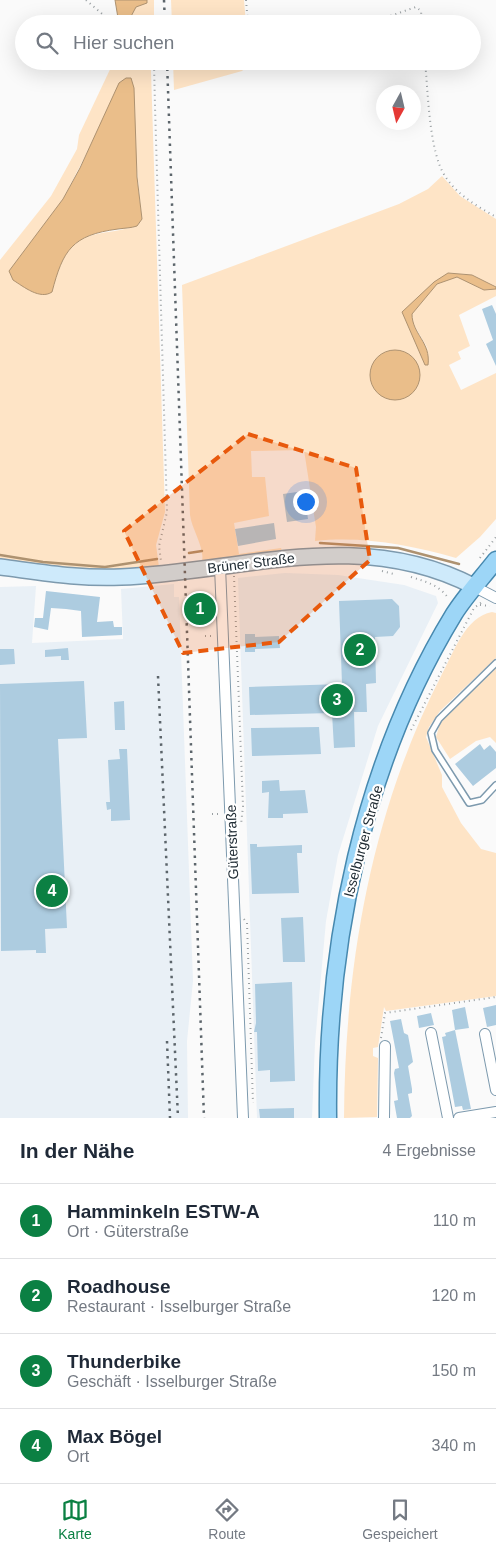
<!DOCTYPE html>
<html lang="de">
<meta charset="utf-8">
<style>
:root{--surface:#fff;--page:#f2f2f3;--text:#1f2937;--muted:#747a83;--line:#e0e1e3;--accent:#0b8043}
body{margin:0;font-family:Helvetica,sans-serif;background:var(--page);color:var(--text)}
.compass{position:absolute;left:376px;top:85px;width:45px;height:45px;border-radius:50%;background:var(--surface);box-shadow:0 5px 20px #0002;rotate:188deg}
.you{position:absolute;left:305px;top:501px;width:18px;height:18px;margin:-12px;border:4px solid #fff;border-radius:50%;background:#1a73e8;box-shadow:0 0 0 8px #1a73e833}
.badge{display:grid;place-items:center;width:32px;height:32px;border-radius:50%;background:var(--accent);color:#fff;font-size:16px;font-weight:700}
.pin{position:absolute;translate:-50% -50%;border:2px solid #fff;box-shadow:0 1px 5px #0006}
.list{margin:0;padding:0;list-style:none}
h2{display:flex;justify-content:space-between;align-items:center;height:65px;margin:0;padding:0 20px;font-size:21px}
h2 small{font-size:16px;font-weight:400;color:var(--muted)}
.list li{display:grid;grid-template-columns:32px 1fr auto;gap:15px;align-items:center;box-sizing:border-box;height:75px;padding:0 20px;border-top:1px solid var(--line)}
.list b{display:block;font-size:19px;white-space:nowrap}
.list p{margin:0;font-size:16px;white-space:nowrap;color:var(--muted)}
.list em{font-size:16px;font-style:normal;color:var(--muted)}
.icon{flex:none;width:28px;height:28px;fill:none;stroke:currentColor;stroke-width:2;stroke-linecap:round;stroke-linejoin:round}
.map{position:relative;flex:none;width:496px;height:1118px;overflow:hidden}
.search{position:absolute;background:var(--surface);box-shadow:0 5px 20px #0002;left:15px;right:15px;top:15px;height:55px;display:flex;align-items:center;gap:12px;box-sizing:border-box;padding:0 18px;border-radius:28px;color:var(--muted);font-size:19px}
.sheet{height:365px;background:var(--surface)}
nav{display:flex;justify-content:space-around;align-items:center;box-sizing:border-box;height:70px;border-top:1px solid var(--line);background:var(--surface);font-size:14px;color:var(--muted)}
nav a{display:grid;justify-items:center;gap:2px}
nav .on{color:var(--accent)}
.map>svg:first-child{display:block}
.built{fill:#e9f0f6}
.green{fill:#fee4c6;fill-rule:evenodd}
.water{fill:#eabe8a;stroke:#ae9270}
.lines{fill:none;stroke-linecap:round;stroke-linejoin:round}
.stream{stroke:#ae9270;stroke-width:2.5}
.building{fill:#adcce0}
.service-casing{stroke:#7d9aae;stroke-width:8}
.minor-casing{stroke:#7d9aae;stroke-width:12}
.secondary-casing{stroke:#7d9aae;stroke-width:18}
.primary-casing{stroke:#4789af;stroke-width:19}
.path{stroke:#9aa0a3;stroke-width:2;stroke-dasharray:1 4;stroke-linecap:butt}
.service{stroke:#fff;stroke-width:5}
.minor{stroke:#fff;stroke-width:10}
.secondary{stroke:#ceeafb;stroke-width:15}
.primary{stroke:#9dd6f7;stroke-width:16}
.rail{stroke:#5c656b;stroke-width:2.5;stroke-dasharray:2.5 5;stroke-linecap:butt}
.marked{fill:#e8590c;fill-opacity:0.2;stroke:#e8590c;stroke-width:4;stroke-dasharray:10 6;stroke-linejoin:round}
.labels{text-anchor:middle;stroke-width:4.5;stroke-linejoin:round;paint-order:stroke}
.street-label{font-size:14px;fill:#212d35;stroke:#fff}
</style>
<div class="map">
<svg width="496" height="1118" viewBox="0 0 496 1118">
<rect width="100%" height="100%" fill="#fafafa"/>
<path class="built" d="M285,573l53,2 66,10 32,11 2,7 -60,123 -40,129 -12,66 -11,122 -3,75h-55l-19,-540z
M174,584v13h5l14,384 -6,60 1,77h-188v-531l36,-1 -4,57 91,-4 -2,-50z"/>
<path class="green" d="M147,0h7v24h-27l9,-17 11,-4z
M171,0h73l2,24h-74z
M114,61h36l1,10 14,441 -9,33 3,22 -58,6 -101,-12v-301l51,-64 26,-47 2,-14zM94,139l41,13 7,67 -5,7c-41,12 -65,0 -81,50l-43,4 -3,-10 53,-71z
M173,61h75v4l-6,6 -68,19z
M442,176l18,20 36,23v68l-24,-12 -24,-2 -46,39 27,39 -16,-28 -1,-9 25,-30 20,-7 27,13 12,-1v7l-37,19 11,31 -12,6 3,7 -12,6 12,25 35,-17v146l-16,18 -24,21c-47,-13 -92,-22 -141,-17l1,-14 -12,-77 -53,1 1,26h13l4,39 -35,7 5,31 42,-6 1,3 -94,15 1,-4 13,-1c3,-13 -10,-31 -12,-46l-8,-230 217,-81 29,-15zM371,369l49,6 -2,10 -39,9 -6,-8z
M492,612l4,1v45l-56,53 -11,16 -3,10 16,38v12l19,36 20,26 15,4v143l-110,15 -2,-4 -6,40 -5,1v8l5,2 -1,59 -33,1c1,-154 27,-306 98,-444 12,-22 23,-57 50,-62z
M496,668v75l-6,-6 -14,4 -26,18 -14,-22 5,-17z"/>
<path class="water" d="M115,0h32v3l-11,4 -9,17h-8z
M126,78h5l3,10 3,89 5,42 -5,7c-6,2 -12,2 -19,3 -46,6 -55,21 -66,63 -12,8 -28,-5 -39,-12l-4,-9 54,-72 17,-31 39,-85z
M448,273l24,2 24,12v2l-12,1 -27,-13 -20,7 -25,30c0,20 19,28 16,51h-3l-23,-53 32,-30z
M370 375a25 25 0 1 1 50 0a25 25 0 1 1-50 0Z"/>
<g class="lines">
<path class="stream" d="M320,543l78,5 61,16
M189,553l13,-2
M0,555l43,7 62,5 52,-8"/>
</g>
<path class="building" d="M492,305l4,9v52l-10,-22 7,-4 -11,-31z
M304,491l4,28 -21,3 -4,-28z
M274,523l2,16 -38,7 -3,-17z
M46,591l54,6 -3,25 16,-1 1,6h8v8l-40,2 -1,-26 -15,-2 -15,-1 -3,22 -14,-3 1,-9h8z
M392,599l7,7 1,21 -7,9 -18,1 1,46 -10,1 1,28h-13l1,35 -21,1 -2,-35 -82,2 -1,-28 93,-3 -3,-83z
M204,600v17l-8,1 -1,-17z
M245,634h10v3l24,-1 1,12 -25,1v3h-10z
M68,648l1,12h-8v-4l-16,1v-7z
M0,649h14l1,15 -15,1z
M84,681l3,57 -29,1 9,189 -22,1 1,24h-10v-3l-35,1 -1,-267z
M124,701l1,29h-10l-1,-28z
M319,727l2,27 -69,2 -1,-28z
M480,744l4,6 6,-5 6,7v16l-23,18 -18,-22z
M119,749h8l3,71 -19,1v-12l-4,1 -1,-8h4l-2,-42 12,-1z
M279,780l1,11 25,-1 3,23 -25,1v4h-15l1,-26 -7,1v-12z
M250,844h7v3l45,-2v8h-5l2,40 -47,1z
M303,917l2,45h-22l-2,-44z
M292,982l3,99 -25,1v-12l-12,1 -1,-39h-3l2,-9 -1,-39z
M496,1005v20l-9,2 -4,-19z
M465,1007l4,21 -14,2 -3,-20z
M431,1013l3,12 -15,3 -2,-12z
M401,1019l3,14 4,2 5,27 -5,4 4,23v4l-4,1 4,22 -2,2h-13l-3,-17 4,-1 -4,-27 1,-4 4,-1 -9,-47z
M455,1030l16,79 -8,1 -1,-4 -7,1 -13,-70 4,-1 -1,-3z
M294,1108v10h-34l-1,-9z"/>
<g class="lines">
<g class="service-casing">
<path id="service" d="M496,663l-57,56 -8,14 4,17 34,53 13,-3 14,-15"/>
</g>
<g class="minor-casing">
<path id="minor" d="M220,567l23,551
M475,587l21,11
M431,1033l17,85
M485,1034l11,56
M384,1118l1,-72
M459,1118l37,-6"/>
</g>
<g class="secondary-casing">
<path id="secondary" d="M0,567c40,5 80,12 121,10 120,-5 238,-51 354,10"/>
</g>
<g class="primary-casing">
<path id="primary" d="M328,1118c-2,-173 35,-355 126,-504 12,-19 28,-36 42,-54"/>
</g>
<path class="path" d="M86,0l22,19 2,5
M246,0l2,24
M367,24l49,-17 5,4 1,13
M151,61l3,3 1,42 12,406 -8,34 2,15
M252,61l7,3 8,-3
M425,61c3,30 4,91 20,115 12,19 32,30 51,41
M480,558l16,-21
M382,571l12,3
M234,576l9,230 -2,19
M411,577c16,5 28,8 38,22
M480,605l10,1
M205,636h9
M411,730l63,-122 8,-6
M212,814h9
M244,919l3,4 6,180
M381,1038l4,-25 111,-16"/>
<use href="#service" class="service"/>
<use href="#minor" class="minor"/>
<use href="#secondary" class="secondary"/>
<use href="#primary" class="primary"/>
<path class="rail" d="M164,0l1,24
M167,61l37,1057
M158,676l20,442
M167,1041l3,77"/>
</g>
<path class="marked" d="M248,434l108,34 14,92 -91,82 -96,11 -59,-122z"/>
<g class="labels">
<g class="street-label">
<text transform="translate(251 563) rotate(-7)" y="5">Brüner Straße</text>
<text transform="translate(363 841) rotate(-75)" y="5">Isselburger Straße</text>
<text transform="translate(232 842) rotate(-92)" y="5">Güterstraße</text>
</g>
</g>
</svg>
<svg class="compass" viewBox="-18 -18 36 36"><path d="M0-13l5 13h-10z" fill="#e53935"/><path d="M0 13l5-13h-10z" fill="#747a83"/></svg>
<div class="you"></div>
<div class="pin badge" style="left:200px;top:609px">1</div>
<div class="pin badge" style="left:360px;top:650px">2</div>
<div class="pin badge" style="left:337px;top:700px">3</div>
<div class="pin badge" style="left:52px;top:891px">4</div>
<div class="search"><svg class="icon" aria-label="search" viewBox="0 0 24 24"><circle cx="10" cy="10" r="6"/><path d="M15 15l6 6"/></svg>Hier suchen</div>
</div>
<section class="sheet">
<h2>In der Nähe<small>4 Ergebnisse</small></h2>
<ul class="list">
<li><span class="badge">1</span><div><b>Hamminkeln ESTW-A</b><p>Ort · Güterstraße</p></div><em>110 m</em></li>
<li><span class="badge">2</span><div><b>Roadhouse</b><p>Restaurant · Isselburger Straße</p></div><em>120 m</em></li>
<li><span class="badge">3</span><div><b>Thunderbike</b><p>Geschäft · Isselburger Straße</p></div><em>150 m</em></li>
<li><span class="badge">4</span><div><b>Max Bögel</b><p>Ort</p></div><em>340 m</em></li>
</ul>
</section>
<nav>
<a class="on"><svg class="icon" aria-label="map" viewBox="0 0 24 24"><path d="M3 6l6-2 6 2 6-2v14l-6 2-6-2-6 2zM9 4v14M15 6v14"/></svg>Karte</a>
<a><svg class="icon" aria-label="directions" viewBox="0 0 24 24"><path d="M12 3l9 9-9 9-9-9zM9 14v-3h6M13 9l2 2-2 2"/></svg>Route</a>
<a><svg class="icon" aria-label="saved" viewBox="0 0 24 24"><path d="M7 4h10v16l-5-4-5 4z"/></svg>Gespeichert</a>
</nav>
